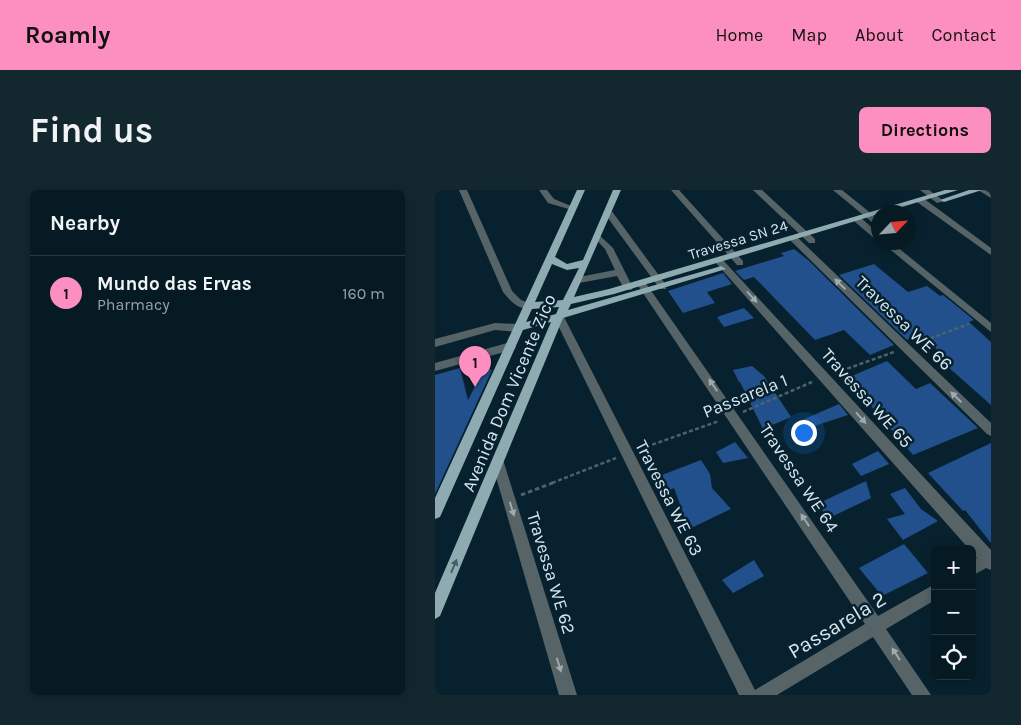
<!DOCTYPE html>
<meta charset="utf-8">
<style>
:root{--surface:#051a22;--page:#13272f;--text:#f1f3f6;--muted:#97a1a5;--line:#263840;--accent:#fd8ec0}
body{margin:0;font-family:Karla,sans-serif;background:var(--page);color:var(--text)}
.controls{position:absolute;right:15px;bottom:15px;display:grid;overflow:hidden;border-radius:8px;box-shadow:0 2px 12px #0003}
.controls button{width:45px;height:45px;display:grid;place-items:center;padding:0;border:0;border-bottom:1px solid var(--line);background:var(--surface);color:var(--text);font:25px sans-serif}
.compass{position:absolute;left:436px;top:15px;width:45px;height:45px;border-radius:50%;background:var(--surface);box-shadow:0 2px 12px #0003;rotate:64deg}
.you{position:absolute;left:368px;top:242px;width:18px;height:18px;margin:-12px;border:4px solid #fff;border-radius:50%;background:#1a73e8;box-shadow:0 0 0 8px #1a73e833}
.badge{display:grid;place-items:center;width:32px;height:32px;border-radius:50%;background:var(--accent);color:#111;font-size:16px;font-weight:700}
.pin{position:absolute;translate:-50% -41px;filter:drop-shadow(0 1px 2px #0008)}
.pin::after{content:'';position:absolute;top:26px;width:18px;height:15px;background:inherit;clip-path:polygon(0 0,100% 0,50% 100%)}
.list{margin:0;padding:0;list-style:none}
h2{display:flex;justify-content:space-between;align-items:center;height:65px;margin:0;padding:0 20px;font-size:21px}
h2 small{font-size:16px;font-weight:400;color:var(--muted)}
.list li{display:grid;grid-template-columns:32px 1fr auto;gap:15px;align-items:center;box-sizing:border-box;height:75px;padding:0 20px;border-top:1px solid var(--line)}
.list b{display:block;font-size:19px;white-space:nowrap}
.list p{margin:0;font-size:16px;white-space:nowrap;color:var(--muted)}
.list em{font-size:16px;font-style:normal;color:var(--muted)}
.icon{flex:none;width:28px;height:28px;fill:none;stroke:currentColor;stroke-width:2;stroke-linecap:round;stroke-linejoin:round}
.map{position:relative;flex:none;width:556px;height:505px;overflow:hidden;border-radius:8px}
header{display:flex;align-items:center;gap:30px;box-sizing:border-box;height:70px;padding:0 25px;background:var(--accent);color:#111}
header strong{font-size:24px}
nav{display:flex;gap:28px;margin-inline-start:auto;font-size:18px}
.intro{display:flex;align-items:center;justify-content:space-between;box-sizing:border-box;height:120px;padding:0 30px}
h1{margin:0;font-size:35px}
.button{padding:12px 22px;border-radius:8px;background:var(--accent);color:#111;font-size:18px;font-weight:700}
main{display:flex;gap:30px;padding:0 30px}
aside{flex:1;background:var(--surface);border-radius:8px;box-shadow:0 2px 12px #0003}
.map>svg:first-child{display:block}
.building{fill:#21508c}
.lines{fill:none;stroke-linecap:round;stroke-linejoin:round}
.path-far1{stroke:#4c636d;stroke-width:2.5;stroke-dasharray:4 2.5;stroke-linecap:butt}
.path{stroke:#4c636d;stroke-width:3;stroke-dasharray:4.5 3;stroke-linecap:butt}
.minor{fill:#566467;fill-rule:evenodd}
.major{fill:#8dabb0;fill-rule:evenodd}
.oneway{fill:#9eacb2}
.oneway2{fill:#436068}
.labels{text-anchor:middle;stroke-width:5;stroke-linejoin:round;paint-order:stroke}
.far-street-label{font-size:15px;fill:#d8e7ef;stroke:#07222e}
.street-label{font-size:18px;fill:#d8e7ef;stroke:#07222e}
.near-street-label{font-size:21px;fill:#d8e7ef;stroke:#07222e}
</style>
<header>
<strong>Roamly</strong>
<nav><a>Home</a><a>Map</a><a>About</a><a>Contact</a></nav>
</header>
<div class="intro"><h1>Find us</h1><a class="button">Directions</a></div>
<main>
<aside>
<h2>Nearby<small></small></h2>
<ul class="list">
<li><span class="badge">1</span><div><b>Mundo das Ervas</b><p>Pharmacy</p></div><em>160 m</em></li>
</ul>
</aside>
<div class="map">
<svg width="556" height="505" viewBox="0 0 556 505">
<rect width="100%" height="100%" fill="#07222e"/>
<path class="building" d="M359,59l14,11 86,85 -24,10 -26,-25 -29,10 -61,-63 -10,3 -9,-9 49,-15 -3,-3z
M439,74l34,28 19,-6 13,10 3,-1 31,25 -5,2 22,20v63l-44,-39 5,-2 -28,-27 -5,2 -3,-3 -9,4 -68,-65z
M288,83l9,11 -25,8 8,11 -32,10 -15,-22z
M309,118l10,10 -30,9 -7,-10z
M452,171l29,28 14,-6 48,45 -65,27 -66,-77z
M317,176l12,10 27,41 -28,12 -23,-47h-1l-6,-12z
M50,177l7,3 -1,2 -56,122v-119l25,-7 8,32z
M404,214l9,11 -52,17 -3,-8z
M300,252l13,16 -25,5 -7,-11z
M556,253v100l-26,-33 -2,1 -35,-38z
M443,261l11,13 -28,12 -9,-12z
M266,270l9,14 2,14 19,21 -42,20 -15,-41 -4,2 -8,-15z
M431,291l5,17 -44,21 -8,-16z
M470,298l16,21 17,12 -35,19 -16,-21 18,-5 -15,-20z
M469,354l24,29 -46,23 -23,-28z
M319,370l10,16 -31,17 -11,-13z"/>
<g class="lines">
<path class="path-far1" d="M483,153l51,-19
M400,183l59,-21
M308,222l69,-30
M205,259l79,-28
M117,293l64,-25"/>
<path class="path" d="M86,305l34,-13"/>
<path class="minor" d="M24,0h8l45,101 9,9 11,4v4c-13,3 -22,-7 -29,-16z
M104,0h8l7,9 22,9 -4,2 -24,-7z
M236,0h8l64,71v4h-6z
M318,0h9l53,49v4h-6z
M398,0h9l36,29v4h-5z
M485,0h9l15,11 -7,2z
M543,0h9l4,2v6z
M482,8h6l68,50v7l-74,-53z
M170,20h6l55,75v4h-6l-55,-75z
M419,27h6l18,16v7l-3,-1 -21,-18z
M162,43l16,15 20,40 -2,2h-6l-8,-14 -38,7 -5,-3 5,-3 36,-7 -10,-21 -12,-13z
M356,47h6l194,186v13l-4,-2 -196,-193z
M446,52h10l100,81v9z
M284,68l3,1 269,291v20l-5,-2 -14,8v-15l5,-3 -5,-5v-4h-3l-253,-286v-4z
M207,91l3,1 233,334 57,-32v16l-49,29 45,66h-19l-39,-58 -96,58h-38l-185,-378 1,-2h8l1,2 191,373 110,-66 -228,-340z
M60,133l23,1 5,4 -5,4 -23,-2 -60,17v-8z
M76,152l5,4 -1,3 -80,22v-8z
M63,268l5,1 1,4 73,232h-18l-67,-232 1,-4z"/>
<path class="major" d="M142,0h8l-30,67 12,7 16,-4 30,-70h8l-47,107 35,-8 336,-99h13l-344,104 -43,10 -3,6 150,-43 3,-1 5,3 -163,49 -123,298 -5,3v-26l116,-271 -28,8 -83,187 -5,2v-21zM117,74l15,6 12,-2 -16,32 -28,2zM124,117l-3,7 -30,8 6,-13z
M534,0h13l-38,12 -4,-2z"/>
</g>
<defs><path id="oneway-solid" d="M-6-.8H1V-3.2L6.5 0L1 3.2V.8H-6Z" transform="scale(1.25)"/></defs>
<g class="oneway">
<use href="#oneway-solid" transform="translate(405 94) rotate(-136)"/>
<use href="#oneway-solid" transform="translate(317 107) rotate(48)"/>
<use href="#oneway-solid" transform="translate(278 195) rotate(-124)"/>
<use href="#oneway-solid" transform="translate(521 207) rotate(-136)"/>
<use href="#oneway-solid" transform="translate(426 228) rotate(48)"/>
<use href="#oneway-solid" transform="translate(77 319) rotate(73)"/>
<use href="#oneway-solid" transform="translate(370 330) rotate(-124)"/>
<use href="#oneway-solid" transform="translate(461 464) rotate(-123)"/>
<use href="#oneway-solid" transform="translate(124 475) rotate(73)"/>
</g>
<use class="oneway2" href="#oneway-solid" transform="translate(19 376) rotate(-67)"/>
<g class="labels">
<g class="far-street-label">
<text transform="translate(303 50) rotate(-17)" y="5">Travessa SN 24</text>
</g>
<g class="street-label">
<text transform="translate(469 133) rotate(44)" y="6">Travessa WE 66</text>
<text transform="translate(74 203) rotate(-67)" y="6">Avenida Dom Vicente Zico</text>
<text transform="translate(310 206) rotate(-22)" y="6">Passarela 1</text>
<text transform="translate(432 208) rotate(48)" y="6">Travessa WE 65</text>
<text transform="translate(364 288) rotate(56)" y="6">Travessa WE 64</text>
<text transform="translate(234 308) rotate(63)" y="6">Travessa WE 63</text>
<text transform="translate(116 383) rotate(73)" y="6">Travessa WE 62</text>
</g>
<g class="near-street-label">
<text transform="translate(402 435) rotate(-31)" y="7">Passarela 2</text>
</g>
</g>
</svg>
<div class="controls">
<button>+</button>
<button>−</button>
<button><svg class="icon" aria-label="locate" viewBox="0 0 24 24"><circle cx="12" cy="12" r="6"/><path d="M12 2v4M12 18v4M2 12h4M18 12h4"/></svg></button>
</div>
<svg class="compass" viewBox="-18 -18 36 36"><path d="M0-13l5 13h-10z" fill="#e53935"/><path d="M0 13l5-13h-10z" fill="#97a1a5"/></svg>
<div class="you"></div>
<div class="pin badge" style="left:40px;top:197px">1</div>
</div>
</main>
